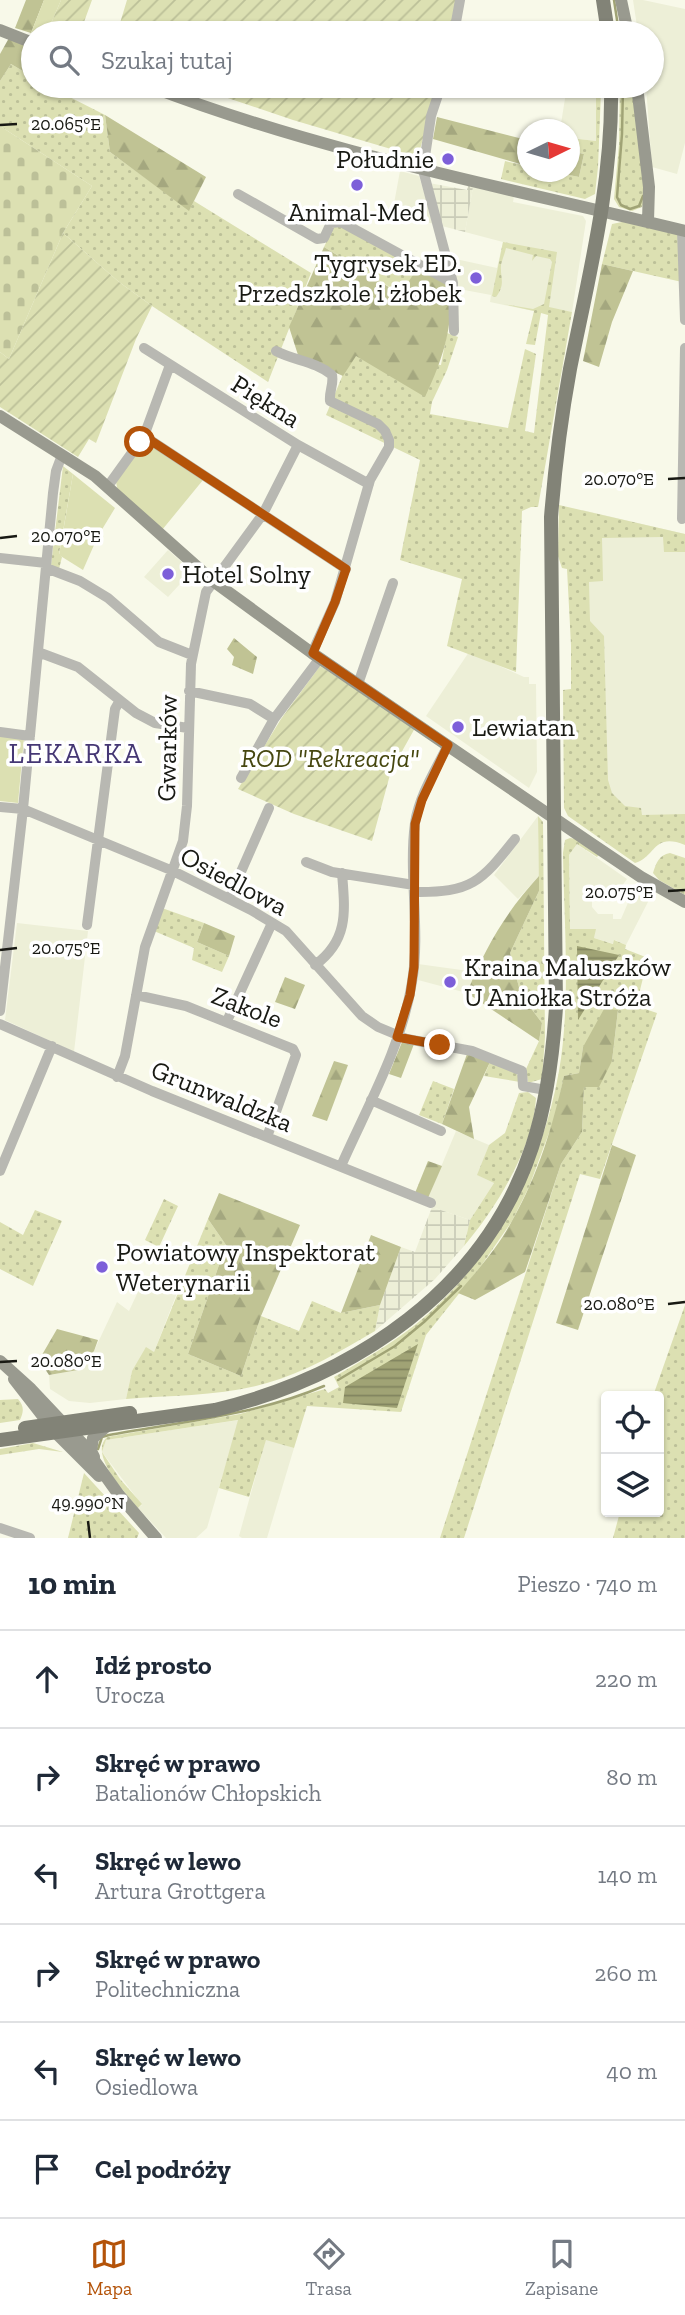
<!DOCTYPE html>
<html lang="pl">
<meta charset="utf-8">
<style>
:root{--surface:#fff;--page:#f6f6f7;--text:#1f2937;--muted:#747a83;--line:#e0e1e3;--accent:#b45309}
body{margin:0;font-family:"Zilla Slab",serif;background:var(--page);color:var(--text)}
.controls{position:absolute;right:21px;bottom:21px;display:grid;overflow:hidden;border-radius:7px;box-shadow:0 2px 5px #0004}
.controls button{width:63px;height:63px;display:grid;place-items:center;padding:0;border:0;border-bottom:2px solid var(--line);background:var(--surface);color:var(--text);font:35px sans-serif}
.compass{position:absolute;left:517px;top:119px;width:63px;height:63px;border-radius:50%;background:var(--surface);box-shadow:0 2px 5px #0004;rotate:85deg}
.stop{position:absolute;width:21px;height:21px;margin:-16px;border:5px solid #b45309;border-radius:50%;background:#fff}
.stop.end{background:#b45309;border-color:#fff;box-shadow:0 2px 7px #0008}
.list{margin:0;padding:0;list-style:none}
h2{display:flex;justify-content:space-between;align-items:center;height:91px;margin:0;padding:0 28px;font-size:30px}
h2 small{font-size:23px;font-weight:400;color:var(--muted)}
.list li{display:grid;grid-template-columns:46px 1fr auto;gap:21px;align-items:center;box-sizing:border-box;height:98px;padding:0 28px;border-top:2px solid var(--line)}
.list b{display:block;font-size:26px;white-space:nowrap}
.list p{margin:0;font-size:23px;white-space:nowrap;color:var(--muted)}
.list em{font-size:23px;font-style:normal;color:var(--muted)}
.icon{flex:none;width:38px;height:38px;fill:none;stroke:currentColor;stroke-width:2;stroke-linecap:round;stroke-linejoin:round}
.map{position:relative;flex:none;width:685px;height:1538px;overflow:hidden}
.search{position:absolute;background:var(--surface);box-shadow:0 2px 5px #0004;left:21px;right:21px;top:21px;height:77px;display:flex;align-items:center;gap:18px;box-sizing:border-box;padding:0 24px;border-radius:38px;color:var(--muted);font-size:26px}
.sheet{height:679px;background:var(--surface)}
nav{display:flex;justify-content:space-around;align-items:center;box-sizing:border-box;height:98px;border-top:2px solid var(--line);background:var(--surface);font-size:19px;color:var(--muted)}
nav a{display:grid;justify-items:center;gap:4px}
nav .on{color:var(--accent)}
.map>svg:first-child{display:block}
.built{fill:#edefd7}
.industrial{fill:url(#industrial-grid)}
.grass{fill:url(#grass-dots)}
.forest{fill:url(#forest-firs)}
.cemetery{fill:url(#cemetery-stones)}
.park{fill:#dce0b2}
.garden{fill:url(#garden-furrows)}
.water{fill:url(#water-rules)}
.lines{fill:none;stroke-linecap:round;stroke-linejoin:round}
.stream{stroke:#a0a375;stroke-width:2.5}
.street{stroke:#b8b8b2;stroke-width:10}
.secondary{stroke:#999a8f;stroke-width:12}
.primary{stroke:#828377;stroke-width:14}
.route{stroke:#b45309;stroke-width:9}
.ticks{fill:none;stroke:#181913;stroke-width:2.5}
.poi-dot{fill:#7d5fd9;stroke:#fff;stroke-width:2.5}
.labels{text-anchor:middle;stroke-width:7;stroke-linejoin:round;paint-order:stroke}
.poi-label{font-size:26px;fill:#181913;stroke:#fff;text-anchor:start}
.street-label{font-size:26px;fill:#181913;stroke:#fff}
.park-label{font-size:26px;font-style:italic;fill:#464710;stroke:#fff}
.neighbourhood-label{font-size:28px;letter-spacing:2px;fill:#453774;stroke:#fff}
.ticks-label{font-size:18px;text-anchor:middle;fill:#181913;stroke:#fff;stroke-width:7;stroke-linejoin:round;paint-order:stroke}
</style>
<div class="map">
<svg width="685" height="1538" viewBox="0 0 685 1538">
<defs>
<pattern id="industrial-grid" width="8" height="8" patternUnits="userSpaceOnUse" patternTransform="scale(1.75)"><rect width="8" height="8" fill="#edefd7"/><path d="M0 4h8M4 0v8" fill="none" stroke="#caccb8"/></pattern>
<pattern id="grass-dots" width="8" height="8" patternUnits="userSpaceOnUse" patternTransform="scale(1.75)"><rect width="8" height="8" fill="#dce0b2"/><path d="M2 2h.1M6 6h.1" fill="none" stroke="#bcc098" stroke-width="1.8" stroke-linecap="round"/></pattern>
<pattern id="forest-firs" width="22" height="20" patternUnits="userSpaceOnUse" patternTransform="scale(1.75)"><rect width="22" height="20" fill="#c0c394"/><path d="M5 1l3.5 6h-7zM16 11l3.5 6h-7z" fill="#a4a77f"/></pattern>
<pattern id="cemetery-stones" width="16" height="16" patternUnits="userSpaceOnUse" patternTransform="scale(1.75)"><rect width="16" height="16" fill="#dce0b2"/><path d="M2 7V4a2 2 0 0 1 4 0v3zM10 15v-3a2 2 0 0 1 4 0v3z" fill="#bcc098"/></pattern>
<pattern id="garden-furrows" width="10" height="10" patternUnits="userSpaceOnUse" patternTransform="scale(1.75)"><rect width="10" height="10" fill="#dce0b2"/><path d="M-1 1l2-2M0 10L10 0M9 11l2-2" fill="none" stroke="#bcc098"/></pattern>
<pattern id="water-rules" width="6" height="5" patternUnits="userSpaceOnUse" patternTransform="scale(1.75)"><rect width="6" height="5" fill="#a0a375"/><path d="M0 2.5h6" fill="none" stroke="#81845f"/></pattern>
</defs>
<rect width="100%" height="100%" fill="#f8f9e9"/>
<path class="built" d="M633,0h10l42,9v134l-8,31 -25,-7 -6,-81h6v-53h-14z
M567,86h29v55l-26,-3v-8h-10z
M400,171l19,5 15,48 -30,-8 -11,-7z
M473,187l41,9 -1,6 70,14 3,5 -14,91 -22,-4 -2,6 -58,-12 1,-7 -32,-6 -8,-31 46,10 6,-26 -38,-10z
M582,510l103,24v283h-52l-29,-24 -21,-155z
M168,550l24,21 -24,26 -24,-20z
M469,652l55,25h5v7h7l1,88 -8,16 -103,-72z
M538,816l1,60 -21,23 -24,-24z
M577,844l50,35 -8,11h-20l-7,4v13l6,7h15v5h8l12,-28 16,9 -23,45 -11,-5 -1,4 -20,-6 1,-9 -25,1 -1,-75z
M17,923l71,8 -14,121 -69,-32z
M418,964l58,8 -9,21 -49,-13z
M456,1131l33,14 -11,30 16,8 -24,37 -38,-13 -4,-9z
M144,1279l33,14 -23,59 -22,19 -6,28 -36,4 -21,-2 -19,-12 -1,-14 29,-5 16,-19 23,-49 12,9z
M239,1420l-32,108 -11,10h-30l-28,-30 4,-3 -40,-53 4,-12z
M266,1439l28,9 -27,90h-25l-3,-2z"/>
<path class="industrial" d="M429,183l38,7 1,-5 5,2 -8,45 -23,-6z
M432,1207l38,13 -6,26 -29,33 -60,52 5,-26 21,-58 14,5z"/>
<path class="grass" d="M11,64l22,13v9h15l57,29 5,37 79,58 5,-9 117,72 -43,109 -116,-76 -33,-24 -56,-49 29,-47 -92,-60v-45z
M596,86h4l1,5 -3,76 -3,27 -10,5 -84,-20 4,-18 22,5 1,6h26l25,5 5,-23 -14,-3v-13l26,3z
M620,86h13l12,113 -3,8 -10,4 -13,-4 -5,-8 5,-55z
M627,221l53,13 2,48 -80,-18 10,-40z
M342,224l77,42 -18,28 -77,-47 10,-21z
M503,242l54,10 -8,55 23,5 -34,195h-7l-9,4 -6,161 -69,-26 15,-67 -62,-19 20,-100 -94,-45 18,-43 11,-16 86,9 6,-32 11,4 -11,33 -15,32 -2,12 78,14 17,-79 11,5 -11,77 9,2 14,-118 -7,-2 -6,32 -9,-1 8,-33 -31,-7 30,5 11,-5 8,-42 -2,-3 -14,-3 -4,5 1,-6 -27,-7c-1,5 -4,12 -5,17 -1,14 5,18 -5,32l-4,-1z
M63,466l10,8 -14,80 3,3 -3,12 -8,-4z
M559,505l126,29v18h-21l-1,-15 -61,1 1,43 -14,1 1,39 14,15 4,144 4,13 13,13 16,2 1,7 43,-1v31c-32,-13 -29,12 -50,18l-67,-47 -4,-8 -1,-118 8,-1v-44l-4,-76 -5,-1 -4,-12z
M538,816l5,6 2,215 -3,42 -14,4 -2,-14 13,-28 3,-18 -21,-28 -11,-42 29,-62z
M570,838l6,1 24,14 -3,4 -20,-13 -8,11 1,74h26l-2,9 19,6 1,-4 12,5 -1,4 23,9 -12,48 21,7 -57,166 -20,-5 -116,364h-24l121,-374 21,-32 2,-45 28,-26 6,-51 -35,37 -4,26 -15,3 -8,38 -27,73 -17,34 -31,45 -55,69 -25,77 -94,-6 -13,42 -28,-8 -17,57 -30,-9 19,-68 -132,20 -4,12 18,27 22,25 -4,4c-12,-15 -50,-53 -31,-71l133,-23 85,-25 3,4 11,-6 -5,-10c27,-16 56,-32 81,-52 77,-62 127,-157 144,-254 12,-68 5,-149 4,-218l2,-13z
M670,853l15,5v37l-26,-15 -6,-7c3,-10 6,-18 17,-20z
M162,908l42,15 -7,19 32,14 -7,16 -30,-12 2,-12 -40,-17z
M490,1062l27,11 3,9 -36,-6z
M433,1081l21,8 -12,35 -23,-9z
M528,1092l8,6c-2,49 -41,112 -72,148l6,-26 24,-37 -17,-8 12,-30 16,-12 14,-40z
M164,1199l14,7 -19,41 -14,-7z
M35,1210l27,11 -29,65 -33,-17v-47l23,13z
M208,1219l18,26 -38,109 53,22 20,-60 38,15 13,-30 29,12 39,-8 -5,26c-34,20 -69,41 -108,52 -44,13 -94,12 -141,16l6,-28 14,-24 8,5z
M685,1305v233h-72l7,-26h39v-116h-6z
M18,1399c6,7 6,12 2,21l-20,3v-23z
M33,1443l30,9 -24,-3 -39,6v-6z
M84,1473l55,60 -2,5h-69z"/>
<path class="forest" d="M26,0h18l-13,33 -16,-5z
M9,38l24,10v29l-22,-13 -11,17v-27z
M105,115l101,62 -17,34 -79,-59z
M437,117l90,23v26l-94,-27z
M570,151l14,3 -5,23 -25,-5h16z
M324,247l76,47 19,-28 28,18c10,37 -6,79 -22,113l-69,-41 -13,20 -45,-21 -9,-28z
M602,264l31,7 -21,51 -13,45 -16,-6z
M234,638l23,19 -4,17 -21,-9 2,-8 -7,-8z
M539,876v15l-29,62 11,42 21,28 -3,18 -72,-48c18,-45 38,-80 72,-117z
M204,923l31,13 -6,20 -32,-14z
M285,977l20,8 -10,24 -20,-7z
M604,1009l14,1 -6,51 -13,26h-15l-2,45 -21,32 -36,108 -50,28 -17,-7c20,-23 41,-47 55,-74 25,-44 40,-94 51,-143l15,-3 4,-26z
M402,1042l12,2 -13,34 -12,-4z
M467,1054l23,8 -21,45 5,32 -32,-15z
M334,1061l14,4 -21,56 -15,-5z
M612,1145l24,10 -58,175 -22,-7z
M428,1161l14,5 -14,32 -13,-5z
M219,1193l81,32 -39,91 -20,60 -53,-22 38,-109 -18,-26z
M371,1235l30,12 -21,58 -39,8z
M57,1329l41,11 -4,11 -16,19 -29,5 -10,-15z"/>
<path class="cemetery" d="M0,126l92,60 -29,47 -54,126 -9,-7z"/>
<path class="park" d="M44,0h17l-14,33h-16z
M146,442l57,38 -41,50 -44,-38 -2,-10 24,-36z
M73,474l42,34 -17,28 -15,34 -24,-15z
M0,735l24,3 -6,65 -18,-2z"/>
<path class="garden" d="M61,0h31l-12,33h-33z
M127,0h329l-6,33h-333z
M192,86h245l-19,71 -125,-37z
M63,233l56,49 33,24 -16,33 -40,104 -7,-4 -11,18 -78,-50v-55l9,7z
M320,666l95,62 -24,43 -19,70 -78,-27 -56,-25 43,-70z"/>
<path class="water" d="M577,946l42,9 -41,65z
M418,1344l-21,64 -54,-5 2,-16z"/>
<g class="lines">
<path class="stream" d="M614,0l5,33
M623,86l-1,48 -5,63 4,8 9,4 9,-3 4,-10
M338,1380l57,-34 29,-24 37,-36
M98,1449l4,-12 7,-2c72,-13 147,-20 215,-49"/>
<path class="street" d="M454,33l6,-33
M441,86l-10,30 -8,54 30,113 1,48
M238,194l79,45 7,-1 7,-15 10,-1 112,61
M682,230l3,90
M144,348l154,97 71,39
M276,351c19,10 39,10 56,24 2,9 -3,16 -2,26l48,23 7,7 4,9v7l-19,33 -35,122 -23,51
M144,436l202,133
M108,486l36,-50 26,-71
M682,519l3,-171
M0,558l46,5
M46,568l34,13 28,17 51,44 33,13
M38,652l40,15 58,46 19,10 33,5
M358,684l35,-101
M189,691l61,13 24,15
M0,732l30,4
M241,778l33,-59 46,-61
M0,807l23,2 150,62 78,39 35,21 76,85 16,11 29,12 65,12 50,20 1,15 23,4
M306,862l26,10 82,13
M414,892c57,1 67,-10 101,-53
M229,899l40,-91
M87,925l28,-216 4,-7
M315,965c34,-25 30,-54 27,-92
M136,995l50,11 107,43 3,6 -29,82
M0,1011l23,-202 30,-316 3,-22 6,-16
M227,1021l45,-98
M0,1024l152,67 279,112
M117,1077l8,-21 20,-109 38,-106 4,-35 4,-142 15,-72 57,-78 35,-69
M371,1100l70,31
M341,1166c26,-59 61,-120 71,-184 9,-52 -4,-107 3,-159 4,-27 21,-54 33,-78
M0,1171l52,-125
M0,1528l30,10"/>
<path class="secondary" d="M621,0l7,33
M0,30l33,13
M149,86c173,67 356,101 536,145
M637,86l12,101 -1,34
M0,416l95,60 118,105 99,72 277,189 52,35 44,25
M0,1361l31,28 50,53 38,53 37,43
M14,1379l42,54 43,43
M94,1457l-3,-6 2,-13 14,-12"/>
<path class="primary" d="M603,0l5,33
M25,1428l105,-15
M0,1440l215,-30c140,-34 270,-120 317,-263 15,-45 21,-93 24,-140l-5,-490c4,-50 10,-99 19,-148 19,-94 43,-187 41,-283"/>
</g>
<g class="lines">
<path class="route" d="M140,442l4,-6 202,133 -11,33 -22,51 135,92 -26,55 -7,24 -1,143 -4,28 -13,42 43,8"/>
</g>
<path class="ticks" d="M0,125l17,-1M668,479l17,-1M0,538l17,-2M668,891l17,-1M0,950l17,-2M668,1304l17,-2M0,1362l17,-1M88,1521l2,17"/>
<g class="poi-dot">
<circle cx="448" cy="159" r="7"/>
<circle cx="357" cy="185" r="7"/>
<circle cx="476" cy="278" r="7"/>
<circle cx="168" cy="574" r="7"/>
<circle cx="458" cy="727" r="7"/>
<circle cx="450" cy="982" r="7"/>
<circle cx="102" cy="1267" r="7"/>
</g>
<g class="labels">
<g class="poi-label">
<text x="434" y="168" text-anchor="end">Południe</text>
<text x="357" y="221" text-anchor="middle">Animal-Med</text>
<text x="462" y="272" text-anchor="end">Tygrysek ED.<tspan x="462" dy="30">Przedszkole i żłobek</tspan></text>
<text x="182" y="583">Hotel Solny</text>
<text x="472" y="736">Lewiatan</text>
<text x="464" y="976">Kraina Maluszków<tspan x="464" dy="30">U Aniołka Stróża</tspan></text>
<text x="116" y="1261">Powiatowy Inspektorat<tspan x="116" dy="30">Weterynarii</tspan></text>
</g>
<g class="street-label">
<text transform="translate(266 401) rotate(32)" y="9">Piękna</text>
<text transform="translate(167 748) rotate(-89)" y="9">Gwarków</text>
<text transform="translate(234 881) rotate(28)" y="9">Osiedlowa</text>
<text transform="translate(247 1007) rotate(21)" y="9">Zakole</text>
<text transform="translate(222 1096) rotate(22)" y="9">Grunwaldzka</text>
</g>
<g class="park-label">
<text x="330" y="767">ROD "Rekreacja"</text>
</g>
<g class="neighbourhood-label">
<text x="76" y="763">LEKARKA</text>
</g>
</g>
<g class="ticks-label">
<text x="66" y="130">20.065°E</text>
<text x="619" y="485">20.070°E</text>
<text x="66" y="542">20.070°E</text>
<text x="619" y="898">20.075°E</text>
<text x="66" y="954">20.075°E</text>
<text x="619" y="1310">20.080°E</text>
<text x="66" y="1367">20.080°E</text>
<text x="88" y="1509">49.990°N</text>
</g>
</svg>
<div class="controls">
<button><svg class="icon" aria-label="locate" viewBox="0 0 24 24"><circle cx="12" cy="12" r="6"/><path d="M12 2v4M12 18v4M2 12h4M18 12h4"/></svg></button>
<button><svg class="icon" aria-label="layers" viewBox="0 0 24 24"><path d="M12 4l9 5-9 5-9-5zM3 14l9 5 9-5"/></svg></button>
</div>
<svg class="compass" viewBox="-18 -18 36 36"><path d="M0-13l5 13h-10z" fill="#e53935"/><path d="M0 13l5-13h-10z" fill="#747a83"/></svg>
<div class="stop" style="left:140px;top:442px"></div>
<div class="stop end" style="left:440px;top:1045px"></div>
<div class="search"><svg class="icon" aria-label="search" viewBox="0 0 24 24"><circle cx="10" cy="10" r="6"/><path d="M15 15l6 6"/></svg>Szukaj tutaj</div>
</div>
<section class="sheet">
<h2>10 min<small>Pieszo · 740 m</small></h2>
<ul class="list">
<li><svg class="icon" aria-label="ahead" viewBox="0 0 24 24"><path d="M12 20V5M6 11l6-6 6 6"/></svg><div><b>Idź prosto</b><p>Urocza</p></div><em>220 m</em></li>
<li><svg class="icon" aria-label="right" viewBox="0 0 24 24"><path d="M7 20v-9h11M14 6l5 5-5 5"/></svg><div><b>Skręć w prawo</b><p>Batalionów Chłopskich</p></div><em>80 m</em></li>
<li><svg class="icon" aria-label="left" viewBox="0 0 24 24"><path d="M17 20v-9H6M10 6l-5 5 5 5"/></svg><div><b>Skręć w lewo</b><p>Artura Grottgera</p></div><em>140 m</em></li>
<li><svg class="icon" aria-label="right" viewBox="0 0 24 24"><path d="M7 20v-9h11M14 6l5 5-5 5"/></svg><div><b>Skręć w prawo</b><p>Politechniczna</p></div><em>260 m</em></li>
<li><svg class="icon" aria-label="left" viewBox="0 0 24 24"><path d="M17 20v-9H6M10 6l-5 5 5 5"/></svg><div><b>Skręć w lewo</b><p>Osiedlowa</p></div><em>40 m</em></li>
<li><svg class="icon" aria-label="arrive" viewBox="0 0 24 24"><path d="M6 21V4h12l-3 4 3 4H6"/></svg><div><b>Cel podróży</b></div></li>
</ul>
</section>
<nav>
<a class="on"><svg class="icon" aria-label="map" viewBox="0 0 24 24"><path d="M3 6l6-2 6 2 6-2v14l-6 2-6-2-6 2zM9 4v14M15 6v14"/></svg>Mapa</a>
<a><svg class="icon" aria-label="directions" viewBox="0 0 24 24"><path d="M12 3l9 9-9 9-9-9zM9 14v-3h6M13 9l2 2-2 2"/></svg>Trasa</a>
<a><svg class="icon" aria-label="saved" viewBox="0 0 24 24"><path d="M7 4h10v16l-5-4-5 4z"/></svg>Zapisane</a>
</nav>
